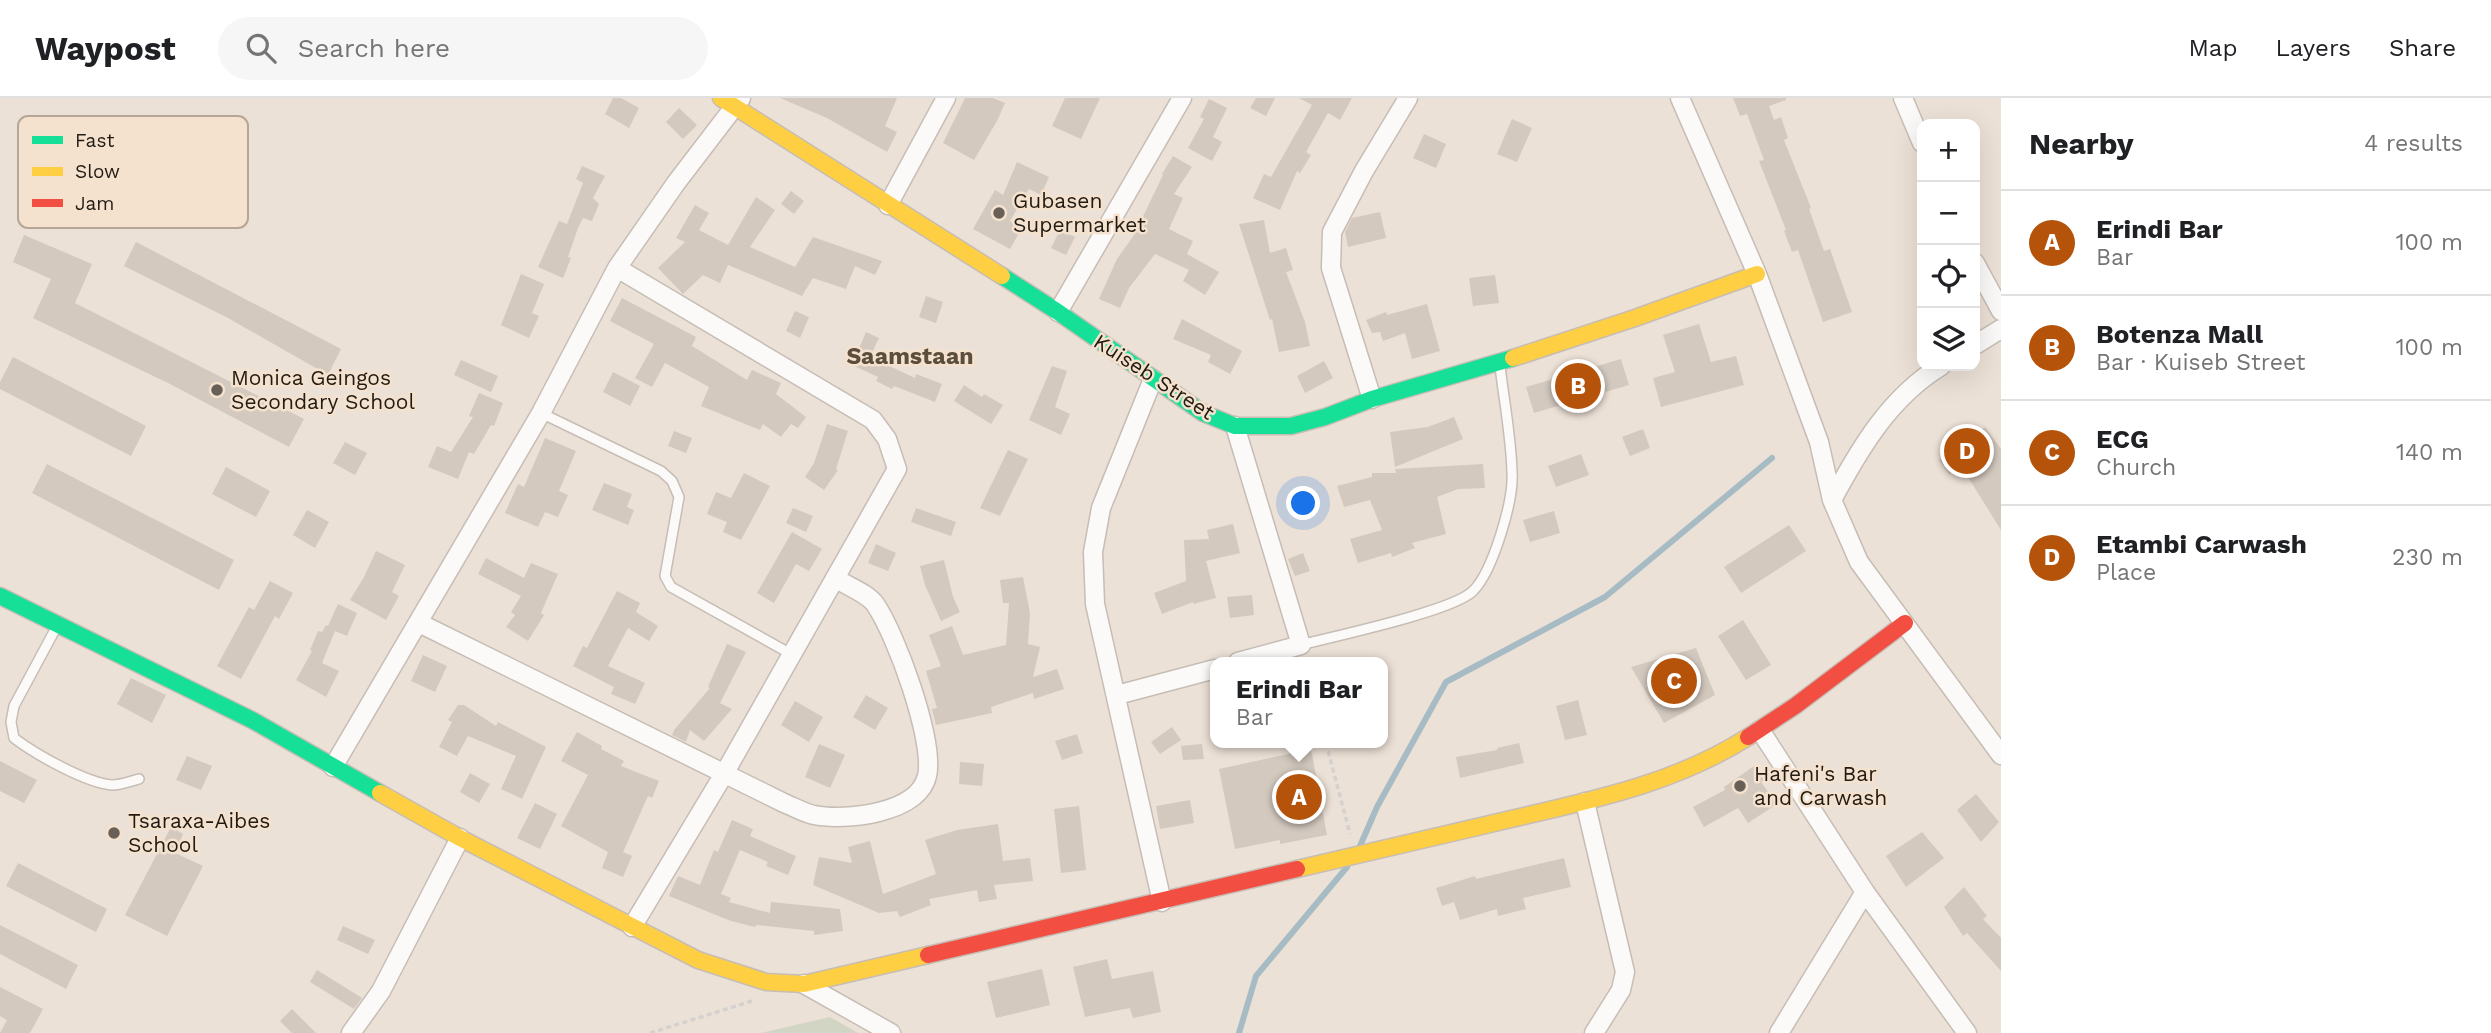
<!DOCTYPE html>
<meta charset="utf-8">
<style>
:root{--surface:#fff;--page:#f6f6f6;--text:#202124;--muted:#757577;--line:#e0e0e0;--accent:#b45309}
body{margin:0;font-family:"Work Sans",sans-serif;background:var(--page);color:var(--text)}
.controls{position:absolute;right:21px;top:21px;display:grid;overflow:hidden;border-radius:14px;box-shadow:0 7px 28px #0002}
.controls button{width:63px;height:63px;display:grid;place-items:center;padding:0;border:0;border-bottom:2px solid var(--line);background:var(--surface);color:var(--text);font:35px sans-serif}
.you{position:absolute;left:1304px;top:406px;width:24px;height:24px;margin:-18px;border:5px solid #fff;border-radius:50%;background:#1a73e8;box-shadow:0 0 0 10px #1a73e833}
.badge{display:grid;place-items:center;width:46px;height:46px;border-radius:50%;background:var(--accent);color:#fff;font-size:23px;font-weight:700}
.pin{position:absolute;translate:-50% -50%;border:4px solid #fff;box-shadow:0 2px 7px #0006}
.popup{position:absolute;left:1210px;top:559px;width:178px;height:91px;box-sizing:border-box;display:grid;place-content:center;border-radius:14px;background:var(--surface);filter:drop-shadow(0 2px 5px #0005);font-size:23px;white-space:nowrap;color:var(--muted)}
.popup b{font-size:26px;color:var(--text)}
.popup::after{content:'';position:absolute;left:50%;top:100%;margin-left:-14px;border:14px solid transparent;border-top-color:var(--surface)}
.list{margin:0;padding:0;list-style:none}
h2{display:flex;justify-content:space-between;align-items:center;height:91px;margin:0;padding:0 28px;font-size:30px}
h2 small{font-size:23px;font-weight:400;color:var(--muted)}
.list li{display:grid;grid-template-columns:46px 1fr auto;gap:21px;align-items:center;box-sizing:border-box;height:105px;padding:0 28px;border-top:2px solid var(--line)}
.list b{display:block;font-size:26px;white-space:nowrap}
.list p{margin:0;font-size:23px;white-space:nowrap;color:var(--muted)}
.list em{font-size:23px;font-style:normal;color:var(--muted)}
.icon{flex:none;width:38px;height:38px;fill:none;stroke:currentColor;stroke-width:2;stroke-linecap:round;stroke-linejoin:round}
.map{position:relative;flex:none;width:2001px;height:935px;overflow:hidden}
header{display:flex;align-items:center;gap:42px;box-sizing:border-box;height:98px;padding:0 35px;background:var(--surface);border-bottom:2px solid var(--line)}
header strong{font-size:33px}
nav{display:flex;gap:38px;margin-inline-start:auto;font-size:24px}
.search{width:490px;height:63px;background:var(--page);display:flex;align-items:center;gap:18px;box-sizing:border-box;padding:0 24px;border-radius:38px;color:var(--muted);font-size:26px}
main{display:flex}
aside{flex:1;background:var(--surface)}
.map>svg:first-child{display:block}
.green{fill:#d2d4c4}
.lines{fill:none;stroke-linecap:round;stroke-linejoin:round}
.stream{stroke:#a7bbc5;stroke-width:6}
.building{fill:#d3c9bf}
.lane-casing{stroke:#c6bdb5;stroke-width:12}
.street-casing{stroke:#c6bdb5;stroke-width:21}
.fast-casing{stroke:#c6bdb5;stroke-width:19}
.slow-casing{stroke:#c6bdb5;stroke-width:19}
.jam-casing{stroke:#c6bdb5;stroke-width:19}
.path{stroke:#d4d1ce;stroke-width:3.5;stroke-dasharray:5 3.5;stroke-linecap:butt}
.lane{stroke:#fcfaf9;stroke-width:9}
.street{stroke:#fcfaf9;stroke-width:18}
.fast{stroke:#16e098;stroke-width:16}
.slow{stroke:#ffcf43;stroke-width:16}
.jam{stroke:#f24e42;stroke-width:16}
.poi-dot{fill:#686057;stroke:#f4e2ce;stroke-width:2.5}
.labels{text-anchor:middle;stroke-width:5;stroke-linejoin:round;paint-order:stroke}
.poi-label{font-size:21px;fill:#211b13;stroke:#f4e2ce;text-anchor:start}
.street-label{font-size:21px;fill:#211b13;stroke:#f4e2ce}
.neighbourhood-label{font-size:23px;font-weight:bold;fill:#5c4e3d;stroke:#f4e2ce}
.key{fill:#f4e2ce;stroke:#b5a696;stroke-width:2}
.key-label{font-size:19px;fill:#211b13}
</style>
<header>
<strong>Waypost</strong>
<div class="search"><svg class="icon" aria-label="search" viewBox="0 0 24 24"><circle cx="10" cy="10" r="6"/><path d="M15 15l6 6"/></svg>Search here</div>
<nav><a>Map</a><a>Layers</a><a>Share</a></nav>
</header>
<main>
<div class="map">
<svg width="2001" height="935" viewBox="0 0 2001 935">
<rect width="100%" height="100%" fill="#ece1d6"/>
<path class="green" d="M830,919l28,16h-97z"/>
<g class="lines">
<path class="stream" d="M1360,748l17,-39 69,-125 159,-85 167,-139
M1239,935l17,-57 91,-109"/>
</g>
<path class="building" d="M613,0h8l18,10 -10,20 -24,-14z
M780,0h117l-12,28 12,6 -10,20 -60,-34z
M965,0h28l12,5 -8,18 -23,39 -31,-17z
M1065,0h35l-19,41 -29,-13z
M1256,0h19l-9,18 -16,-8z
M1299,0h53l-12,22 -12,-7 -22,39 5,3 -11,18 -3,-2 -17,39 -27,-12 11,-24 7,3 41,-72z
M1733,0h53v2l-17,6 5,14 7,-3 7,21 -4,2 27,68 -2,1 15,42 6,-2 22,63 -29,10 -25,-72 -6,2 -8,-21 2,-1 -27,-69 5,-1 -17,-46 -7,2z
M1209,1l18,9 -14,29 9,5 -10,19 -24,-13 16,-29 -4,-2z
M679,10l18,17 -14,14 -17,-17z
M1512,21l20,9 -15,34 -20,-8z
M1424,36l22,10 -10,24 -23,-10z
M1173,58l19,11 -18,27 9,4 -14,31 24,12 -6,13 32,18 -14,23 -22,-14 6,-11 -34,-16 -26,34 -9,20 -21,-9 18,-40 17,-24 29,-60 -1,-1z
M1017,64l32,15 -8,18 -12,-6 -19,32 12,7 -12,21 -37,-20 22,-39 8,5z
M582,68l23,10 -12,22 6,6 -7,17 -9,-3 -5,10 -10,29 3,1 -8,20 -25,-11 21,-46 8,3 16,-41 -7,-4z
M791,93l13,10 -10,13 -13,-10z
M756,99l19,13 -25,37 45,20 18,-30 69,24 -7,14 -20,-9 -9,23 -33,-11 -11,18 -74,-31 -8,18 -17,-8 -20,19 -25,-26 27,-26 -9,-4 19,-33 14,8 -10,17 29,15z
M1380,114l6,26 -38,9 -3,-15 7,-14z
M1264,122l6,33 16,-5 7,22 -7,2 19,50 5,24 -31,6 -7,-33 -2,1 -31,-96z
M1060,132l15,7 -9,18 -15,-7z
M24,137l68,29 -17,39 229,116 -15,28 -119,-63 -137,-66 18,-39 -38,-17z
M136,144l205,107 -13,26 -100,-57 -104,-52z
M521,176l23,10 -12,29 7,3 -10,22 -28,-13z
M1495,177l4,28 -26,3 -4,-28z
M926,198l17,6 -7,21 -17,-6z
M622,200l74,39 -4,9 55,34 5,-10 29,13 -5,11 30,23 -8,11 -7,-4 -10,13 -18,-13 -3,6 -59,-24 8,-19 -44,-24 -13,24 -17,-9 19,-34 -44,-23z
M1427,206l13,47 -28,8 -7,-26 -22,8 -3,-9 -8,1 -6,-13 20,-8 1,3z
M795,213l14,6 -9,21 -14,-7z
M1182,221l60,32 -12,23 -22,-12 3,-7 -38,-16z
M1699,226l12,38 25,-6 8,29 -83,22 -8,-29 22,-6 -12,-37z
M866,234l13,6 -9,19 45,21 1,-4 26,10 -7,18 -41,-16 -2,3 -16,-8 2,-4 -26,-12z
M13,259l133,69 -15,30 -131,-67v-7z
M1621,261l8,26 -95,28 -8,-26z
M461,262l37,16 -7,16 -37,-17z
M1324,263l9,17 -28,15 -8,-17z
M1052,268l15,5 -12,36 15,7 -9,21 -32,-15z
M613,274l27,14 -10,20 -27,-14z
M964,287l18,12 2,-3 19,11 -12,19 -37,-23z
M479,295l24,10 -9,23 -3,-1 -17,29 -5,-2 -11,27 -30,-12 9,-21 14,6 22,-35 -4,-1z
M1454,319l9,22 -68,28 -5,-35 38,-5z
M827,326l21,7 -12,38 2,1 -14,20 -19,-13 9,-14z
M1985,329l16,22v81l-40,-64 -12,8 -10,-14z
M1643,331l7,19 -20,8 -8,-19z
M674,333l18,7 -6,15 -18,-7z
M545,340l31,13 -17,40 9,4 -10,22 -13,-5 -7,15 -33,-14 13,-29 6,3z
M345,344l22,11 -12,22 -22,-12z
M1008,352l20,9 -28,57 -20,-8z
M1581,356l8,21 -33,12 -8,-21z
M47,366l187,96 -15,30 -187,-97z
M1483,366l2,24 -27,1 -21,8 9,37 -34,9 3,5 -23,9 -1,-4 -33,10 -8,-24 32,-9 -12,-30 -26,7 -7,-21 35,-9v-4h24l-1,-4z
M226,369l44,24 -14,26 -44,-23z
M744,375l26,13 -29,54 -18,-8 4,-10 -20,-8 9,-22 15,6z
M604,385l28,11 -5,13 7,3 -6,15 -36,-15z
M793,410l20,8 -7,16 -20,-9z
M916,410l40,14 -5,14 -40,-14z
M307,412l22,12 -14,26 -22,-13z
M1554,413l6,22 -30,9 -7,-22z
M1233,426l7,29 -34,8 10,37 -23,6v-2l-31,12 -8,-21 32,-12 -2,-41 25,-1 -2,-9z
M1789,427l17,26 -65,42 -17,-26z
M792,434l30,17 -13,22 -13,-7 -22,39 -17,-10z
M876,446l20,9 -8,18 -20,-8z
M376,453l29,14 -13,27 7,4 -13,24 -36,-20 14,-23z
M1303,455l7,18 -15,5 -7,-17z
M486,460l38,20 7,-15 27,11 -17,39 3,2 -16,26 -22,-14 9,-12 -4,-3 10,-16 -43,-22z
M944,462l9,37 7,15 -19,9 -16,-36 -5,-19z
M1023,479l7,36 -2,31 12,3 -7,30 24,-8 7,20 -30,10 -1,-6 -42,14 1,6 -56,12 -4,-16 5,-1 -11,-37 15,-5 -12,-31 23,-9 11,29 43,-10 3,-42h-6l-3,-23z
M270,483l23,12 -14,26 -4,-3 -34,63 -24,-13 32,-59 5,3z
M617,493l23,12 -4,9 22,14 -9,15 -21,-13 -20,38 37,17 -10,21 -24,-10 3,-7 -41,-21 10,-20 4,2z
M1252,497l2,20 -24,3 -3,-21z
M338,506l19,9 -10,23 -12,-5 -13,32 17,8 -13,26 -30,-17 16,-29 -2,-1 8,-19 4,1 4,-7 2,1z
M1743,522l28,45 -25,15 -28,-44z
M727,546l19,8 -26,51 12,6 -28,32 -14,-11 -4,12 -14,-7 2,-5 36,-42 -2,-1z
M1696,550l19,47 -51,28 -33,-56z
M423,557l24,11 -12,26 -24,-11z
M131,580l35,17 -14,28 -35,-19z
M866,597l22,13 -13,22 -22,-13z
M1578,602l9,35 -22,5 -9,-34z
M795,603l28,16 -14,25 -28,-17z
M458,607h6l32,21 2,-4 48,25 -24,52 -21,-10 15,-33 -48,-20 -11,20 -18,-9 13,-25 -4,-2z
M1172,629l9,13 -21,14 -9,-12z
M577,634l25,14 -1,3 23,12 -3,5 38,15 -7,17 -4,-2 -25,56 9,4 -9,21 -21,-9 6,-16 -47,-26 27,-51 -27,-14z
M1077,636l6,19 -21,7 -7,-19z
M1519,645l5,20 -64,15 -4,-21 41,-7v-2z
M819,646l26,11 -15,33 -25,-11z
M1202,646l2,15 -21,1 -2,-14z
M1311,651l16,86 -47,9v-4l-45,9 -16,-80z
M187,658l25,10 -11,24 -25,-10z
M0,663l37,19 -13,23 -24,-12z
M960,664l24,2 -2,22 -23,-2z
M1754,668l10,14 -3,2 16,22 -29,19 -10,-15 -34,19 -11,-20 32,-17 -1,-3z
M470,675l20,11 -11,19 -19,-11z
M1976,696l23,28 -18,20 -24,-32z
M1190,702l4,23 -34,6 -4,-23z
M535,705l22,11 -17,35 -23,-11z
M1079,708l7,64 -25,3 -7,-64z
M732,722l21,9 -3,7 46,20 -8,19 -22,-9 2,-4 -28,-12 -19,44 10,4 -2,4 41,11 1,-11 69,7 3,22 -29,4v-4l-58,-6 -1,2 -24,-6 -62,-25 9,-20 22,9 14,-35 4,2z
M998,726l5,37 27,-3 3,23 -39,4 3,14 -18,3 -2,-12 -48,9 2,6 -31,12 -3,-6 -18,2 -66,-28 6,-28 33,6 -4,-16 22,-6 13,53 53,-20 -11,-34 32,-10z
M171,729l12,7 -8,19 28,13 -36,70 -42,-21z
M1922,734l22,26 -38,29 -20,-31z
M1564,760l7,29 -48,11 3,11 -28,7 -1,-7 -37,11 -6,-18 -12,4 -6,-18 39,-12 1,3z
M18,765l89,46 -11,23 -90,-46z
M1964,789l23,29 -4,3 18,19v33l-34,-38 -4,3 -19,-29z
M0,827l78,40 -12,24 -66,-35z
M343,828l32,14 -7,14 -31,-14z
M1107,861l5,20 41,-8 8,41 -28,6 -3,-10 -45,9 -12,-50z
M1042,871l8,36 -54,13 -9,-36z
M317,872l45,28 -8,11 -44,-27z
M0,889l43,22 -13,24h-30l7,-13 -7,-4z
M292,911l24,24h-24l-12,-12z"/>
<g class="lines">
<g class="lane-casing">
<path id="lane" d="M541,315l120,58 11,10 7,16 -14,79 6,11 120,67
M57,528l-43,80 -3,16 3,16c21,16 72,45 98,47 9,0 19,-4 27,-6
M1301,547c34,-9 152,-34 172,-54 20,-20 41,-91 39,-119 -1,-36 -8,-71 -12,-106"/>
</g>
<g class="street-casing">
<path id="street" d="M1680,0l77,176 62,168 13,58 27,62 142,193
M1903,0l19,45
M888,107l58,-107
M1975,165l26,48
M617,170l256,152 14,19 10,30 -173,305 -92,153
M1058,214l124,-214
M1975,247l26,-16
M1153,281l-52,129 -8,44 2,52 67,298
M1372,301l-41,-131 1,-36 32,-61 44,-73
M1235,328l66,219 -63,17
M1832,402c28,-52 58,-103 109,-134
M419,525l365,180c10,4 20,10 30,12 31,6 104,-1 113,-39 8,-35 -31,-142 -52,-172 -8,-11 -28,-18 -40,-26
M1117,597l98,-26
M1760,632l105,162 102,141
M333,669l208,-354 76,-145 59,-85 65,-85
M1585,704l40,170 -4,18 -27,43
M804,886l87,49
M351,935l30,-42 79,-153
M1779,935l86,-141"/>
</g>
<g class="fast-casing">
<path id="fast" d="M1002,178l56,36 145,101 32,13h56l34,-9 47,-18 141,-41
M0,498l252,124 128,73"/>
</g>
<g class="slow-casing">
<path id="slow" d="M721,0l281,178
M1513,260l122,-40 122,-44
M380,695l80,45 238,122 68,22 38,2 124,-29
M1297,771c72,-17 143,-33 214,-50 82,-19 165,-36 237,-82"/>
</g>
<g class="jam-casing">
<path id="jam" d="M1748,639l47,-31 110,-83
M928,857l369,-86"/>
</g>
<path class="path" d="M1326,645l24,91
M650,935l102,-32"/>
<use href="#lane" class="lane"/>
<use href="#street" class="street"/>
<use href="#fast" class="fast"/>
<use href="#slow" class="slow"/>
<use href="#jam" class="jam"/>
</g>
<g class="poi-dot">
<circle cx="999" cy="115" r="7"/>
<circle cx="217" cy="292" r="7"/>
<circle cx="1740" cy="688" r="7"/>
<circle cx="114" cy="735" r="7"/>
</g>
<g class="labels">
<g class="poi-label">
<text x="1013" y="110">Gubasen<tspan x="1013" dy="24">Supermarket</tspan></text>
<text x="231" y="287">Monica Geingos<tspan x="231" dy="24">Secondary School</tspan></text>
<text x="1754" y="683">Hafeni's Bar<tspan x="1754" dy="24">and Carwash</tspan></text>
<text x="128" y="730">Tsaraxa-Aibes<tspan x="128" dy="24">School</tspan></text>
</g>
<g class="street-label">
<text transform="translate(1154 279) rotate(33)" y="7">Kuiseb Street</text>
</g>
<g class="neighbourhood-label">
<text x="910" y="266">Saamstaan</text>
</g>
</g>
<rect x="18" y="18" width="230" height="112" rx="10" class="key"/>
<rect x="32" y="38" width="31" height="8" fill="#16e098"/>
<rect x="32" y="69" width="31" height="9" fill="#ffcf43"/>
<rect x="32" y="101" width="31" height="8" fill="#f24e42"/>
<g class="key-label">
<text x="75" y="49">Fast</text>
<text x="75" y="80">Slow</text>
<text x="75" y="112">Jam</text>
</g>
</svg>
<div class="controls">
<button>+</button>
<button>−</button>
<button><svg class="icon" aria-label="locate" viewBox="0 0 24 24"><circle cx="12" cy="12" r="6"/><path d="M12 2v4M12 18v4M2 12h4M18 12h4"/></svg></button>
<button><svg class="icon" aria-label="layers" viewBox="0 0 24 24"><path d="M12 4l9 5-9 5-9-5zM3 14l9 5 9-5"/></svg></button>
</div>
<div class="you"></div>
<div class="pin badge" style="left:1299px;top:699px">A</div>
<div class="popup"><b>Erindi Bar</b>Bar</div>
<div class="pin badge" style="left:1578px;top:288px">B</div>
<div class="pin badge" style="left:1674px;top:583px">C</div>
<div class="pin badge" style="left:1967px;top:353px">D</div>
</div>
<aside>
<h2>Nearby<small>4 results</small></h2>
<ul class="list">
<li><span class="badge">A</span><div><b>Erindi Bar</b><p>Bar</p></div><em>100 m</em></li>
<li><span class="badge">B</span><div><b>Botenza Mall</b><p>Bar · Kuiseb Street</p></div><em>100 m</em></li>
<li><span class="badge">C</span><div><b>ECG</b><p>Church</p></div><em>140 m</em></li>
<li><span class="badge">D</span><div><b>Etambi Carwash</b><p>Place</p></div><em>230 m</em></li>
</ul>
</aside>
</main>
